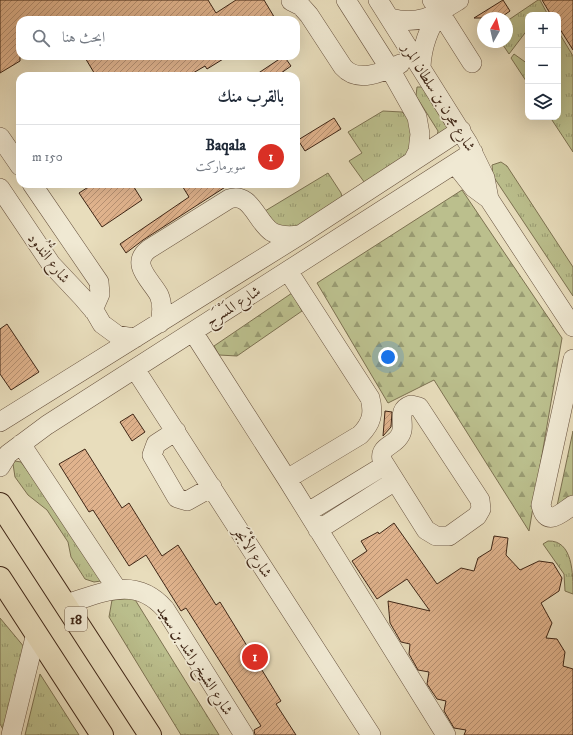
<!DOCTYPE html>
<html lang="ar">
<meta charset="utf-8">
<style>
:root{--surface:#fff;--page:#f2f2f3;--text:#1f2937;--muted:#747a83;--line:#e0e1e3;--accent:#d93025}
body{margin:0;font-family:"IM FELL DW Pica",Amiri,serif;background:var(--page);color:var(--text);direction:rtl}
.controls{position:absolute;right:12px;top:12px;display:grid;overflow:hidden;border-radius:8px;box-shadow:0 4px 16px #0002}
.controls button{width:36px;height:36px;display:grid;place-items:center;padding:0;border:0;border-bottom:1px solid var(--line);background:var(--surface);color:var(--text);font:20px sans-serif}
.compass{position:absolute;left:477px;top:12px;width:36px;height:36px;border-radius:50%;background:var(--surface);box-shadow:0 4px 16px #0002;rotate:8deg}
.you{position:absolute;left:388px;top:357px;width:14px;height:14px;margin:-10px;border:3px solid #fff;border-radius:50%;background:#1a73e8;box-shadow:0 0 0 6px #1a73e833}
.badge{display:grid;place-items:center;width:26px;height:26px;border-radius:50%;background:var(--accent);color:#fff;font-size:13px;font-weight:700}
.pin{position:absolute;translate:-50% -50%;border:2px solid #fff;box-shadow:0 1px 4px #0006}
.list{margin:0;padding:0;list-style:none}
h2{display:flex;justify-content:space-between;align-items:center;height:52px;margin:0;padding:0 16px;font-size:17px}
h2 small{font-size:13px;font-weight:400;color:var(--muted)}
.list li{display:grid;grid-template-columns:26px 1fr auto;gap:12px;align-items:center;box-sizing:border-box;height:64px;padding:0 16px;border-top:1px solid var(--line)}
.list b{display:block;font-size:15px;white-space:nowrap}
.list p{margin:0;font-size:13px;white-space:nowrap;color:var(--muted)}
.list em{font-size:13px;font-style:normal;color:var(--muted)}
.icon{flex:none;width:22px;height:22px;fill:none;stroke:currentColor;stroke-width:2;stroke-linecap:round;stroke-linejoin:round}
.map{position:relative;flex:none;width:573px;height:735px;overflow:hidden;direction:ltr}
.search{position:absolute;background:var(--surface);box-shadow:0 4px 16px #0002;left:16px;top:16px;width:284px;height:44px;display:flex;align-items:center;gap:10px;box-sizing:border-box;padding:0 14px;border-radius:12px;color:var(--muted);font-size:15px}
.panel{position:absolute;background:var(--surface);box-shadow:0 4px 16px #0002;left:16px;top:72px;width:284px;height:116px;border-radius:12px;direction:rtl}
.map>svg:first-child{display:block}
.grass{fill:url(#grass-tufts);stroke:#7d7252}
.forest{fill:url(#forest-firs);stroke:#7d7252}
.building{fill:url(#building-hatch);stroke:#3f2616}
.lines{fill:none;stroke-linecap:round;stroke-linejoin:round}
.minor-casing{stroke:#695440;stroke-width:20}
.major-casing{stroke:#3f2616;stroke-width:24}
.minor{stroke:#f0e9d3;stroke-width:19}
.major{stroke:#e8ddbc;stroke-width:22}
.labels{text-anchor:middle;stroke-width:3.5;stroke-linejoin:round;paint-order:stroke}
.shield{fill:#f0e9d3;stroke:#74604f;stroke-width:1}
.shield-label{font-size:14px;font-weight:bold;fill:#3f2616}
.street-label{font-size:15px;fill:#3f2616;stroke:#f0e9d3}
</style>
<div class="map">
<svg width="573" height="735" viewBox="0 0 573 735">
<defs>
<pattern id="grass-tufts" width="24" height="20" patternUnits="userSpaceOnUse"><rect width="24" height="20" fill="#bbbf8d"/><path d="M3 7l-1-3M5 7V3M7 7l1-3M15 17l-1-3M17 17v-4M19 17l1-3" fill="none" stroke="#999b72"/></pattern>
<pattern id="forest-firs" width="22" height="20" patternUnits="userSpaceOnUse"><rect width="22" height="20" fill="#bbbf8d"/><path d="M5 1l3.5 6h-7zM16 11l3.5 6h-7z" fill="#999b72"/></pattern>
<pattern id="building-hatch" width="6" height="6" patternUnits="userSpaceOnUse"><rect width="6" height="6" fill="#e0b38d"/><path d="M-1 1l2-2M0 6l6-6M5 7l2-2" fill="none" stroke="#b79172"/></pattern>
</defs>
<rect width="100%" height="100%" fill="#e8ddbc"/>
<filter id="stains"><feTurbulence type="fractalNoise" baseFrequency=".005" numOctaves="4"/><feColorMatrix values="0 0 0 0 .2 0 0 0 0 .09 0 0 0 0 .02 0 0 0 .5 -.17"/></filter>
<radialGradient id="worn" r=".72"><stop offset=".6" stop-color="#630" stop-opacity="0"/><stop offset="1" stop-color="#630" stop-opacity=".3"/></radialGradient>
<path class="grass" d="M538,0h2l8,15h-20v14l-19,25 -8,-12h6v-21z
M558,31l15,25v96l-23,-35h8z
M514,54l14,10v20l-17,-26z
M417,87h5l30,49h-15l1,-5 -22,-35z
M383,111l19,1 17,16 2,23 -54,35 -18,-25 13,-8 -14,-21z
M501,162l6,4 66,101v29l-80,-120 -1,-11z
M328,173l13,20 2,8 -55,37 -23,-27z
M15,461l6,1 80,109v10l-7,1 -9,-3 -14,-22 -3,-15 -21,-32 -19,-15 -13,-18 -2,-13z
M548,541c25,-1 25,33 25,53l-8,-3 -1,-17 -21,-30z
M134,598l85,137h-38l-72,-118 3,-17z
M0,618l25,30 -21,83 -4,-7z
M40,674l39,61h-54z"/>
<path class="forest" d="M462,190l100,148 -33,193 -95,-151 -46,23 -71,-120z
M292,293l10,18 -65,45 -18,-1 -5,-9z
M573,431v69l-16,6z"/>
<path class="building" d="M0,0h208l8,13 20,-13h28l12,20h-256v41l-20,12z
M503,0l7,11 -10,7h-26z
M542,0h31v50l-15,-24v-11h-7z
M84,56h144l-21,13 -2,-3 -17,10h-92z
M284,56l7,10 -14,10h-23z
M334,118l7,11 -36,22 -7,-11z
M93,184h39l10,16 -40,27 -23,-34z
M181,184h49l-87,56 -17,13 -6,-9 69,-47z
M7,324l32,48 -28,18 -11,-16v-45z
M385,411l7,1 -1,15 -8,9z
M133,414l12,18 -13,9 -12,-19z
M85,449l37,59 7,-5 33,53 16,-11 38,60 4,-3 61,99 -5,3 20,31h-41l-1,-5 7,-4 -75,-118 -5,3 -35,-56 -17,11 -36,-56 -4,2 -30,-48z
M394,523l43,61 24,-16 13,3 4,-13 13,-8 3,-14 14,2 -2,17 14,15 19,-9 14,2 9,15 -3,13 -18,12 11,20 -6,15 11,1 8,13 -2,14 10,3v66h-109l2,-5 -12,-2 -10,-17 2,-10 -9,-2 -10,-15 2,-12 -11,-2 -9,-16 1,-10 -9,-2 -11,-19 -2,-22 42,10 -23,-32 -30,20 -25,-38 15,-10 -6,-10 17,-9 1,2z"/>
<g class="lines">
<g class="minor-casing">
<path id="minor" d="M346,0l44,69 27,48 3,17 -2,17 -4,8
M378,0l90,143 17,35 4,21
M432,0l40,63
M291,1l10,5 8,9 34,52c15,17 40,5 57,-3
M390,18c29,8 45,-3 69,-18
M421,67c1,-21 7,-38 19,-55
M0,137l20,29
M455,164l19,24 15,11 84,128
M32,184l67,98 1,12 -7,16
M0,188l51,76 32,34 12,14 7,12 15,11 18,3
M160,323c2,-9 3,-19 -1,-28 -8,-15 -30,-31 -10,-46l80,-50c22,-8 28,24 43,33 9,5 19,4 28,3
M193,332l94,147 159,256
M573,359l-32,146c5,24 21,7 32,0
M135,369l236,366
M411,405l8,2 61,93 1,9 -4,7 -28,20h-13l-10,-6 -44,-70c-3,-13 11,-14 17,-23 9,-11 -5,-26 12,-32z
M0,422l300,-187 161,-105
M176,431l-20,13 -4,11 25,43 10,3 25,-14
M21,444l96,145
M0,467l8,-13 39,-29 426,-273
M287,479l73,-44c12,-12 14,-22 10,-37l-82,-127
M308,512l77,-47
M318,530l77,-49
M66,604c36,-11 69,-29 99,5l79,126
M11,735l25,-102"/>
</g>
<g class="major-casing">
<path id="major" d="M0,504l150,231
M0,578l102,157"/>
</g>
<use href="#minor" class="minor"/>
<use href="#major" class="major"/>
</g>
<g class="labels">
<rect class="shield" x="65" y="607" width="22" height="24" rx="3"/>
<g class="shield-label">
<text x="76" y="624">18</text>
</g>
<g class="street-label">
<text transform="translate(439 97) rotate(58)" y="5">شارع مجرن بن سلطان المرر</text>
<text transform="translate(49 258) rotate(52)" y="5">شارع النُّدُود</text>
<text transform="translate(233 306) rotate(-33)" y="5">شارع المَسْرَج</text>
<text transform="translate(253 552) rotate(57)" y="5">شارع الأبْجَر</text>
<text transform="translate(195 660) rotate(57)" y="5">شارع الشيخ راشد بن سعيد</text>
</g>
</g>
<rect width="100%" height="100%" filter="url(#stains)"/>
<rect width="100%" height="100%" fill="url(#worn)"/>
</svg>
<div class="controls">
<button>+</button>
<button>−</button>
<button><svg class="icon" aria-label="layers" viewBox="0 0 24 24"><path d="M12 4l9 5-9 5-9-5zM3 14l9 5 9-5"/></svg></button>
</div>
<svg class="compass" viewBox="-18 -18 36 36"><path d="M0-13l5 13h-10z" fill="#e53935"/><path d="M0 13l5-13h-10z" fill="#747a83"/></svg>
<div class="you"></div>
<div class="pin badge" style="left:255px;top:657px">1</div>
<div class="search"><svg class="icon" aria-label="search" viewBox="0 0 24 24"><circle cx="10" cy="10" r="6"/><path d="M15 15l6 6"/></svg>ابحث هنا</div>
<section class="panel">
<h2>بالقرب منك<small></small></h2>
<ul class="list">
<li><span class="badge">1</span><div><b>Baqala</b><p>سوبرماركت</p></div><em>150 m</em></li>
</ul>
</section>
</div>
